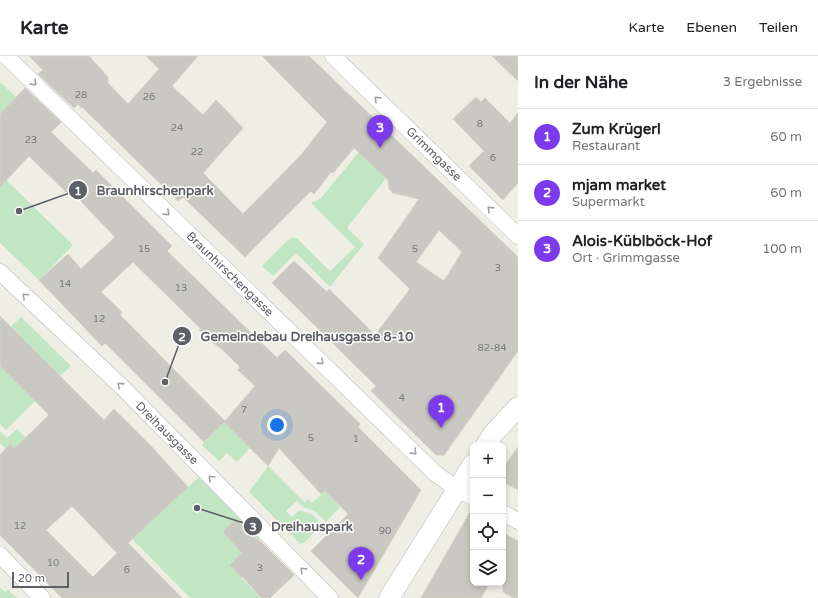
<!DOCTYPE html>
<html lang="de">
<meta charset="utf-8">
<style>
:root{--surface:#fff;--page:#f6f6f6;--text:#202124;--muted:#757577;--line:#e0e0e0;--accent:#7c3aed}
body{margin:0;font-family:"Varela Round",sans-serif;background:var(--page);color:var(--text)}
.controls{position:absolute;right:12px;bottom:12px;display:grid;overflow:hidden;border-radius:8px;box-shadow:0 2px 6px #0003}
.controls button{width:36px;height:36px;display:grid;place-items:center;padding:0;border:0;border-bottom:1px solid var(--line);background:var(--surface);color:var(--text);font:20px sans-serif}
.scale{position:absolute;left:12px;bottom:10px;width:57px;box-sizing:border-box;padding-left:4px;border:2px solid #5d6065;border-top:0;font-size:11px;line-height:14px;white-space:nowrap;color:#5d6065;-webkit-text-stroke:3px #fff;paint-order:stroke}
.you{position:absolute;left:277px;top:369px;width:14px;height:14px;margin:-10px;border:3px solid #fff;border-radius:50%;background:#1a73e8;box-shadow:0 0 0 6px #1a73e833}
.badge{display:grid;place-items:center;width:26px;height:26px;border-radius:50%;background:var(--accent);color:#fff;font-size:13px;font-weight:700}
.pin{position:absolute;translate:-50% -33px;filter:drop-shadow(0 1px 2px #0008)}
.pin::after{content:'';position:absolute;top:21px;width:14px;height:12px;background:inherit;clip-path:polygon(0 0,100% 0,50% 100%)}
.list{margin:0;padding:0;list-style:none}
h2{display:flex;justify-content:space-between;align-items:center;height:52px;margin:0;padding:0 16px;font-size:17px}
h2 small{font-size:13px;font-weight:400;color:var(--muted)}
.list li{display:grid;grid-template-columns:26px 1fr auto;gap:12px;align-items:center;box-sizing:border-box;height:56px;padding:0 16px;border-top:1px solid var(--line)}
.list b{display:block;font-size:15px;white-space:nowrap}
.list p{margin:0;font-size:13px;white-space:nowrap;color:var(--muted)}
.list em{font-size:13px;font-style:normal;color:var(--muted)}
.icon{flex:none;width:22px;height:22px;fill:none;stroke:currentColor;stroke-width:2;stroke-linecap:round;stroke-linejoin:round}
.map{position:relative;flex:none;width:518px;height:542px;overflow:hidden}
header{display:flex;align-items:center;gap:24px;box-sizing:border-box;height:56px;padding:0 20px;background:var(--surface);border-bottom:1px solid var(--line)}
header strong{font-size:19px}
nav{display:flex;gap:22px;margin-inline-start:auto;font-size:14px}
main{display:flex}
aside{flex:1;background:var(--surface)}
.map>svg:first-child{display:block}
.green{fill:#c2e6c4}
.building{fill:#cac8c2;stroke:#d4d0c3;fill-rule:evenodd}
.lines{fill:none;stroke-linecap:round;stroke-linejoin:round}
.minor-casing{stroke:#b7babf;stroke-width:17}
.tertiary-casing{stroke:#b7babf;stroke-width:21}
.minor{stroke:#fff;stroke-width:16}
.tertiary{stroke:#fff;stroke-width:20}
.oneway{stroke:#9ea0a3}
.labels{text-anchor:middle;stroke-width:3;stroke-linejoin:round;paint-order:stroke}
.number-label{font-size:10px;fill:#787a7c}
.street-label{font-size:12px;fill:#5d6065;stroke:#fff}
.leader{fill:none;stroke:#5d6065;stroke-width:1.5}
.callout-dot{fill:#5d6065;stroke:#fff;stroke-width:1.5}
.mark-label{font-size:12px;text-anchor:middle;font-weight:bold;fill:#fff}
.callout-label{font-size:13px;text-anchor:middle;font-weight:bold;fill:#5d6065;stroke:#fff;stroke-width:3;stroke-linejoin:round;paint-order:stroke}
</style>
<header>
<strong>Karte</strong>
<nav><a>Karte</a><a>Ebenen</a><a>Teilen</a></nav>
</header>
<main>
<div class="map">
<svg width="518" height="542" viewBox="0 0 518 542">
<rect width="100%" height="100%" fill="#efeee5"/>
<path class="green" d="M0,26l16,15 -16,17z
M359,96l27,26 -39,50 17,16 -34,43 -34,-34 -23,23 -11,-10 26,-26 5,-2h4l33,33 25,-24 -44,-44 9,-4z
M0,118l73,71 -34,35 -39,-37z
M21,261l50,49 -11,10 -49,-50z
M0,310l35,35 -29,29 -6,-6z
M224,366l26,26 -13,14 -10,-9 -8,8 -17,-16z
M17,373l8,8 -11,12 -4,-4 -4,4 -6,-6v-12l7,7z
M268,410l37,37 3,-4 4,4 13,-12 15,16 -14,15 -10,-10 -13,-5 -6,-6 -11,10 6,6 8,-7 13,5 9,10 -18,18 -4,1 -51,-52z
M199,421l60,61 -29,27 30,33h-70l-58,-59z
M0,532l5,4 3,-3 9,9h-17z"/>
<path class="building" d="M29,0h60l19,21v6l20,21 31,-35 -13,-13h52l-26,30 31,29 13,-15 27,28 -40,45 40,41 58,-59 26,-33 -65,-66h47l209,201v94l-74,104h-8l-65,-64 5,-5 -104,-103 22,-22 33,31 2,-3 46,46 35,-46 -32,-31 41,-59 -26,-6 -4,-4 -1,-9 -34,-32 -21,25 -2,-1 -17,22 -3,-3 -66,66 -62,-60 -5,4 -96,-94 -1,1 -3,-4 -4,4 -36,-34 5,-4zM439,174l23,22 -18,29 -28,-19z
M492,0h26v25z
M25,32l36,34 -10,10 42,41 3,-3 76,76 -5,5 110,107 8,-8 75,74 -2,3 63,63 -63,108 -47,-47 37,-37 -23,-23 -4,3 -42,-46 -11,18 -44,-44 -20,20 -99,-99 -3,3 -63,-66 29,-26 13,15 34,-32 -40,-42 -3,3 -43,-42 -29,31v-73zM133,206l68,67 -2,1 11,10 14,11 16,16 -2,3 17,16 -30,35 -105,-106 2,-3 -21,-20z
M476,41l5,5 4,-4 25,25 8,-10v70l-15,17 -34,-34 15,-15 -31,-32z
M0,260l104,104 10,-11 38,38 36,40 -60,56 54,55h-120l-62,-63v-80l10,-11 4,5 35,-34 -49,-49zM72,450l45,47 3,-3 -27,27 -47,-47z
M518,391v43l-15,-8v-14z
M473,451v76h17l-9,15h-60z
M236,463l21,21 1,-1 36,36 -24,23h-9l-19,-22 -1,1 -11,-12 12,-12 -19,-21z
M503,477l15,8v57h-5l-10,-6z"/>
<g class="lines">
<g class="minor-casing">
<path id="minor" d="M6,0l430,418 21,15 16,8
M333,0l185,180
M0,216l121,114 209,212
M503,457l15,8
M0,499l42,43"/>
</g>
<g class="tertiary-casing">
<path id="tertiary" d="M486,389l7,-11 25,-27
M389,542l84,-134"/>
</g>
<use href="#minor" class="minor"/>
<use href="#tertiary" class="tertiary"/>
</g>
<defs><path id="oneway-chevron" d="M-2-3.5L2.5 0L-2 3.5" fill="none" stroke-width="1.6" stroke-linecap="round" stroke-linejoin="round"/></defs>
<g class="oneway">
<use href="#oneway-chevron" transform="translate(34 27) rotate(44)"/>
<use href="#oneway-chevron" transform="translate(377 43) rotate(-136)"/>
<use href="#oneway-chevron" transform="translate(490 153) rotate(-136)"/>
<use href="#oneway-chevron" transform="translate(167 157) rotate(44)"/>
<use href="#oneway-chevron" transform="translate(25 240) rotate(-137)"/>
<use href="#oneway-chevron" transform="translate(321 306) rotate(44)"/>
<use href="#oneway-chevron" transform="translate(120 329) rotate(-136)"/>
<use href="#oneway-chevron" transform="translate(414 396) rotate(44)"/>
<use href="#oneway-chevron" transform="translate(211 422) rotate(-135)"/>
<use href="#oneway-chevron" transform="translate(303 514) rotate(-135)"/>
</g>
<g class="labels">
<g class="number-label">
<text x="81" y="42">28</text>
<text x="149" y="44">26</text>
<text x="480" y="71">8</text>
<text x="177" y="75">24</text>
<text x="31" y="87">23</text>
<text x="197" y="99">22</text>
<text x="493" y="105">6</text>
<text x="144" y="196">15</text>
<text x="415" y="196">5</text>
<text x="498" y="215">3</text>
<text x="65" y="231">14</text>
<text x="181" y="235">13</text>
<text x="99" y="266">12</text>
<text x="492" y="295">82-84</text>
<text x="402" y="345">4</text>
<text x="244" y="357">7</text>
<text x="311" y="385">5</text>
<text x="356" y="386">1</text>
<text x="20" y="473">12</text>
<text x="385" y="478">90</text>
<text x="53" y="510">10</text>
<text x="260" y="515">3</text>
<text x="127" y="517">6</text>
</g>
<g class="street-label">
<text transform="translate(434 98) rotate(44)" y="4">Grimmgasse</text>
<text transform="translate(230 218) rotate(44)" y="4">Braunhirschengasse</text>
<text transform="translate(167 377) rotate(45)" y="4">Dreihausgasse</text>
</g>
</g>
<path class="leader" d="M19 155L78 134M165 326L182 280M197 452L253 470"/>
<g class="callout-dot">
<circle cx="19" cy="155" r="4"/>
<circle cx="165" cy="326" r="4"/>
<circle cx="197" cy="452" r="4"/>
<circle cx="78" cy="134" r="10"/>
<circle cx="182" cy="280" r="10"/>
<circle cx="253" cy="470" r="10"/>
</g>
<g class="mark-label">
<text x="78" y="139">1</text>
<text x="182" y="285">2</text>
<text x="253" y="475">3</text>
</g>
<g class="callout-label">
<text x="155" y="139">Braunhirschenpark</text>
<text x="307" y="285">Gemeindebau Dreihausgasse 8-10</text>
<text x="312" y="475">Dreihauspark</text>
</g>
</svg>
<div class="controls">
<button>+</button>
<button>−</button>
<button><svg class="icon" aria-label="locate" viewBox="0 0 24 24"><circle cx="12" cy="12" r="6"/><path d="M12 2v4M12 18v4M2 12h4M18 12h4"/></svg></button>
<button><svg class="icon" aria-label="layers" viewBox="0 0 24 24"><path d="M12 4l9 5-9 5-9-5zM3 14l9 5 9-5"/></svg></button>
</div>
<div class="scale">20 m</div>
<div class="you"></div>
<div class="pin badge" style="left:441px;top:372px">1</div>
<div class="pin badge" style="left:361px;top:524px">2</div>
<div class="pin badge" style="left:380px;top:92px">3</div>
</div>
<aside>
<h2>In der Nähe<small>3 Ergebnisse</small></h2>
<ul class="list">
<li><span class="badge">1</span><div><b>Zum Krügerl</b><p>Restaurant</p></div><em>60 m</em></li>
<li><span class="badge">2</span><div><b>mjam market</b><p>Supermarkt</p></div><em>60 m</em></li>
<li><span class="badge">3</span><div><b>Alois-Küblböck-Hof</b><p>Ort · Grimmgasse</p></div><em>100 m</em></li>
</ul>
</aside>
</main>
